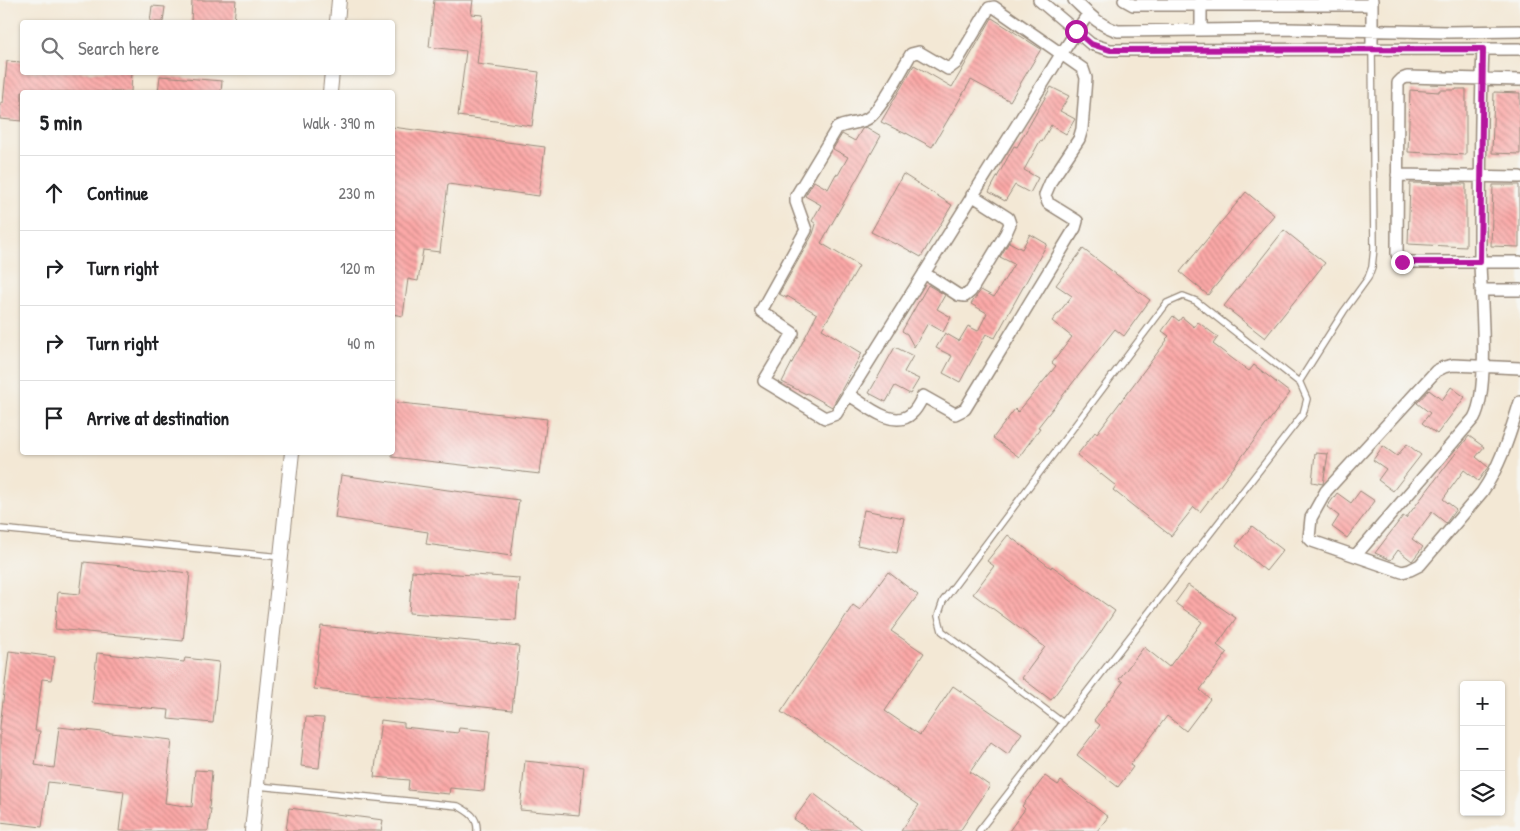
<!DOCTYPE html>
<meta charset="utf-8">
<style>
:root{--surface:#fff;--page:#f6f6f6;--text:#202124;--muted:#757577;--line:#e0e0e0}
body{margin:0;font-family:"Patrick Hand",sans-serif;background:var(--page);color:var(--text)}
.controls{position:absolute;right:15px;bottom:15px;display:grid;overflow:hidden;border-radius:5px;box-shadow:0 1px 4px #0004}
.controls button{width:45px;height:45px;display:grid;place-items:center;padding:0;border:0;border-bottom:1px solid var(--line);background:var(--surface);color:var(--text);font:25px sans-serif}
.stop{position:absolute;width:15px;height:15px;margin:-11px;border:4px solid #b5179e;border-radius:50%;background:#fff}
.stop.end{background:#b5179e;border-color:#fff;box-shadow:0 1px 5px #0008}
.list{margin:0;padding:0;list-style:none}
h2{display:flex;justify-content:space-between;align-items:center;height:65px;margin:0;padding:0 20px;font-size:21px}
h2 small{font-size:16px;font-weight:400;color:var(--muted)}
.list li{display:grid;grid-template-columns:32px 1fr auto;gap:15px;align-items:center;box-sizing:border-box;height:75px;padding:0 20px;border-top:1px solid var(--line)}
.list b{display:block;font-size:19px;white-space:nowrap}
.list em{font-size:16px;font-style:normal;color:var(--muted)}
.icon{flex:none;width:28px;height:28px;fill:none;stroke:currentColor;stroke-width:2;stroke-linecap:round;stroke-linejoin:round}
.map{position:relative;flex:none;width:1520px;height:831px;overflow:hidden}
.search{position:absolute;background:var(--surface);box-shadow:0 1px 4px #0004;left:20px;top:20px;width:375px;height:55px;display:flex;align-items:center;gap:12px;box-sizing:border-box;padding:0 18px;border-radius:5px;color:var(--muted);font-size:19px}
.panel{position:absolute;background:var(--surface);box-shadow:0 1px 4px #0004;left:20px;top:90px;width:375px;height:365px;border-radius:5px}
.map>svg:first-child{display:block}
.building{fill:url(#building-back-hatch)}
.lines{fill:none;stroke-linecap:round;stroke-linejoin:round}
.service-casing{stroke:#97897a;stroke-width:8}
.minor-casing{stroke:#97897a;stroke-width:14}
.tertiary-casing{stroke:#97897a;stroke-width:16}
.service{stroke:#fff;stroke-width:5.5}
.minor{stroke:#fff;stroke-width:11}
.tertiary{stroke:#fff;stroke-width:14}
.route{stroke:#b5179e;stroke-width:6}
</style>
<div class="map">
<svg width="1520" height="831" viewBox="0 0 1520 831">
<defs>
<pattern id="building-back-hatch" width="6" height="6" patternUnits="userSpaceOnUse" patternTransform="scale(1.25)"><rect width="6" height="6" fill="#fca9a8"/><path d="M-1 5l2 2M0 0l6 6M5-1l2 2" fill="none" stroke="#cd8a88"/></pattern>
</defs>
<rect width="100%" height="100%" fill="#f6f6f2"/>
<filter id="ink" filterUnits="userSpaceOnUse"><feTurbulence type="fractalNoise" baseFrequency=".02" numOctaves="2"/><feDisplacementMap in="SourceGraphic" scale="10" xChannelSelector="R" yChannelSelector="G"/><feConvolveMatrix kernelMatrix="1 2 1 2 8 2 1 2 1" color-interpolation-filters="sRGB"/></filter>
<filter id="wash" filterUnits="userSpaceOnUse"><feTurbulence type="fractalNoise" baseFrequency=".0096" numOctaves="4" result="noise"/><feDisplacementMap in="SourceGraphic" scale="20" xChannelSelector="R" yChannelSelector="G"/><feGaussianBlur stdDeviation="1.12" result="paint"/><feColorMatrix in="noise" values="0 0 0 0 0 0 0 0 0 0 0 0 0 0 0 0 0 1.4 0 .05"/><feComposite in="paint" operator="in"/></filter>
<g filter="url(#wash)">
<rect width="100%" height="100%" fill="#f3e8d5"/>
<g id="blocks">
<path class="building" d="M192,0h44l-2,22h-43z
M434,0h39l-2,14 12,1 -6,49 62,8 -7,54 -74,-10 8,-65 -37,-4z
M152,6l13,1 -2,15h-13z
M992,18l49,31 -31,52 -39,-21 -39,67 -26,-14v1l-25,-12 33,-57 38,22z
M7,61l15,1v10h110l-1,20h-109v29l-22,-2v-16h3z
M160,76l62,5 -1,11h-63z
M1051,87l18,9 -9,15 15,8 -9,15 -15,-9 -9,17 -2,-1 -16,29 14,8 -8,15 -15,-8 -10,16 -16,-9 25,-46 3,1z
M1456,89h10v66l-58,-3 2,-62 29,2v-2h17z
M1494,92l26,1v61l-28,-1z
M392,127l153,20 -6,49 -91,-12 -8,68 -17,-2 -5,31 -10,-2 -5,37 -11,-2z
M866,127l15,9 -60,107 38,23 -37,63 40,24 -30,54 -25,-14 -1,1 -24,-12 35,-68 -30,-18v2l-8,-4 34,-60 3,-10 -4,-3 9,-16 -16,-9 9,-15 14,8 8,-15 2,1 10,-18 -15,-8 9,-15 13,7 7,-12z
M903,174l49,31 -31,52 -25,-14 -1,1 -24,-12z
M1410,183l56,1v63l-58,-3z
M1493,185h26v62l-28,-1z
M1246,192l28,23 -66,80 -28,-23z
M1284,230l41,33 -60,75 -41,-32z
M1030,234l17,10 -52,94 -9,-4 -26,48 -17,-9 9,-17 -16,-8 9,-15 14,8 9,-15 10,5 9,-18 -16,-9 10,-14 13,7 20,-33 -14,-7 9,-15 13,7z
M1083,249l67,51 -26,36 -9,-7 -77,98 2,1 -21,29 -26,-19 22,-29 3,3 38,-46 -4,-3 20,-26 -20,-16 20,-25 -16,-11z
M928,285l17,10 -8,14 14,8 -8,15 -15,-9 -14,24 -7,-13 -5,-3z
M1173,316l6,5 3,-4 12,10 4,-5 20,15 -5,7 36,27 5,-6 36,28 -90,119 -6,-5 -23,29 -58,-46 3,-4 -39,-31 18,-23 2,1 70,-93 -1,-1 3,-3 -7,-5z
M895,347l18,9 -9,16 15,7 -9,15 -15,-8 -9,16 -17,-9z
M1451,387l14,10 -28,37 -15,-11 8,-10 -13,-10 12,-13 13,10z
M392,402l155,17 -7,55 -148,-17z
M1469,436l15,11 -8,10 12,10 -10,14 -14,-11 -21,29 13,10 -10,14 -14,-11 -20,27 11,8 -11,14 -14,-11 -7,10 -16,-7 28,-37 3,2z
M1407,444l14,11 -28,36 -15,-11 8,-11 -13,-9 10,-14 14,10z
M1315,453l13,1 -5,30 -11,-2z
M341,475l178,25 -8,56 -85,-12 2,-12 -93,-14z
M1360,491l15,10 -28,37 -15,-11 7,-11 -12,-9 10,-14 14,10z
M864,510l40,8 -7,35 -40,-8z
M1252,526l31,24 -17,21 -30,-25z
M1008,535l43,33 1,-2 63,45 -25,37 -39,52 -29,-22 23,-31 -72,-53 21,-28 -7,-5z
M84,562l106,11 -7,68 -128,-12 3,-37 22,2z
M412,571l107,7 -3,42 -107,-7z
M888,572l30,23 -27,36 33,22 -39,58 35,24 33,-49 69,47 -14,21 -17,-12 -21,30 20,14 -30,45h-59l18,-26 -138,-93 72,-107 7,5z
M1188,585l48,33 -19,27 10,8 -27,37 10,9 -24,32 -19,-15 -37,49 3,2 -15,20 -41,-32 23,-30 -6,-5 29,-38 -4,-3 25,-32 25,20 33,-45 -27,-19z
M321,626l198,20 -7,64 -198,-21z
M9,651l46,6 -4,23 -9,-1 -7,52h5l-5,34 19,3 5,-41 113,13 -7,63 27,4 3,-37 17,1 -3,38h2l-3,22h-89l5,-40 -76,-9 -6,45 -42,-5v-96z
M97,653l87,9 1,-4 34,4 -6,61 -45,-4 1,-9 -77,-7z
M306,717l18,1 -5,50 -18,-2z
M381,720l23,3v4l54,6 1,-5 31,3 -6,60 -34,-3 -1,6 -41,-4 1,-10 -35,-3z
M525,761l59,6 -5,48 -59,-5z
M1045,776l13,9 3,-4 47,36 -11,14h-88l16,-22 -3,-3z
M813,793l50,38h-52l-17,-12z
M289,808l94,12 -2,11h-95z"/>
</g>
</g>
<g filter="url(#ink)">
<use href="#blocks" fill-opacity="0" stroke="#97897a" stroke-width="1"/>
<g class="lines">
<g class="service-casing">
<path id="service" d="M1299,382l45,-71 24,-33 4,-11 2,-19 -2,-199
M0,529l281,28
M258,786l200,20c11,6 20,11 19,25
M979,831l324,-417 4,-15 -7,-16 -104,-82 -13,-5 -16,7 -224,298 -5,15 4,15 121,92"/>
</g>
<g class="minor-casing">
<path id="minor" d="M1039,0l52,44 19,6 410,-1
M1074,0c15,14 24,25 44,31l167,-2 163,3 72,-1
M1124,0l9,5h239
M1372,0v49
M1201,30v-30
M1520,80l-113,-3 -5,2 -4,4 -1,171 5,8h118
M1397,175l123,2
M924,273l34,22 7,1 6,-5 35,-58 4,-9 -2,-6 -36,-23
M1481,290h39
M1520,368l-67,-3 -9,2 -8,4 -110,120 -15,27 -2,20 3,3 90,31 8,-2 10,-5 62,-73c19,-27 28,-59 38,-90
M848,394c16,10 46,37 64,19 5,-4 8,-11 11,-17l32,18 10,-5 110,-181 2,-7 -29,-18 -3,-8 6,-14 28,-42 3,-10 4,-51 -3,-9 -89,-62 -5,1 -33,55 -8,6 -29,-17 -8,2c-9,15 -31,58 -44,65 -9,5 -21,4 -30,9l-41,68v6l10,28 -45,81 32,22 -29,48 61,37 11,-4 226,-361 26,-39
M1356,555l118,-137c16,-28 7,-119 6,-155 0,-71 0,-143 3,-214"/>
</g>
<g class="tertiary-casing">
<path id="tertiary" d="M337,22l2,-22
M330,92l2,-20
M252,831l40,-379"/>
</g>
<use href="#service" class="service"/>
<use href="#minor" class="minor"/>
<use href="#tertiary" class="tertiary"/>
</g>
</g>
<g class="lines" filter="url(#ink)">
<path class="route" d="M1076,31l15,13 19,6 373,-1 -3,213h-78"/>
</g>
</svg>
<div class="controls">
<button>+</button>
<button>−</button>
<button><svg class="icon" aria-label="layers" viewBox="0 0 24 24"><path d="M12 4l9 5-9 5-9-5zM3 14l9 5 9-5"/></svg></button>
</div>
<div class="stop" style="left:1076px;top:31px"></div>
<div class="stop end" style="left:1402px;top:262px"></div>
<div class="search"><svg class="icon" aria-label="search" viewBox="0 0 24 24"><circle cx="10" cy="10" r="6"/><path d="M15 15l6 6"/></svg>Search here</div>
<section class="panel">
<h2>5 min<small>Walk · 390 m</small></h2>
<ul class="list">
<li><svg class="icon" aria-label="ahead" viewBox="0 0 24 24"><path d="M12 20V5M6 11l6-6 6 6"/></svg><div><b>Continue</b></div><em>230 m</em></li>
<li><svg class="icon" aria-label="right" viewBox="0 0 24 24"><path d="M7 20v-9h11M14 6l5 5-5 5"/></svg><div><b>Turn right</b></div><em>120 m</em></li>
<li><svg class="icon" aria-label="right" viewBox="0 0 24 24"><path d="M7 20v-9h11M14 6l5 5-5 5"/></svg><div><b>Turn right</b></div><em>40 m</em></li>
<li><svg class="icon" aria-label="arrive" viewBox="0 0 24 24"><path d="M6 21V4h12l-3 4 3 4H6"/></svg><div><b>Arrive at destination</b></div></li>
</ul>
</section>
</div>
